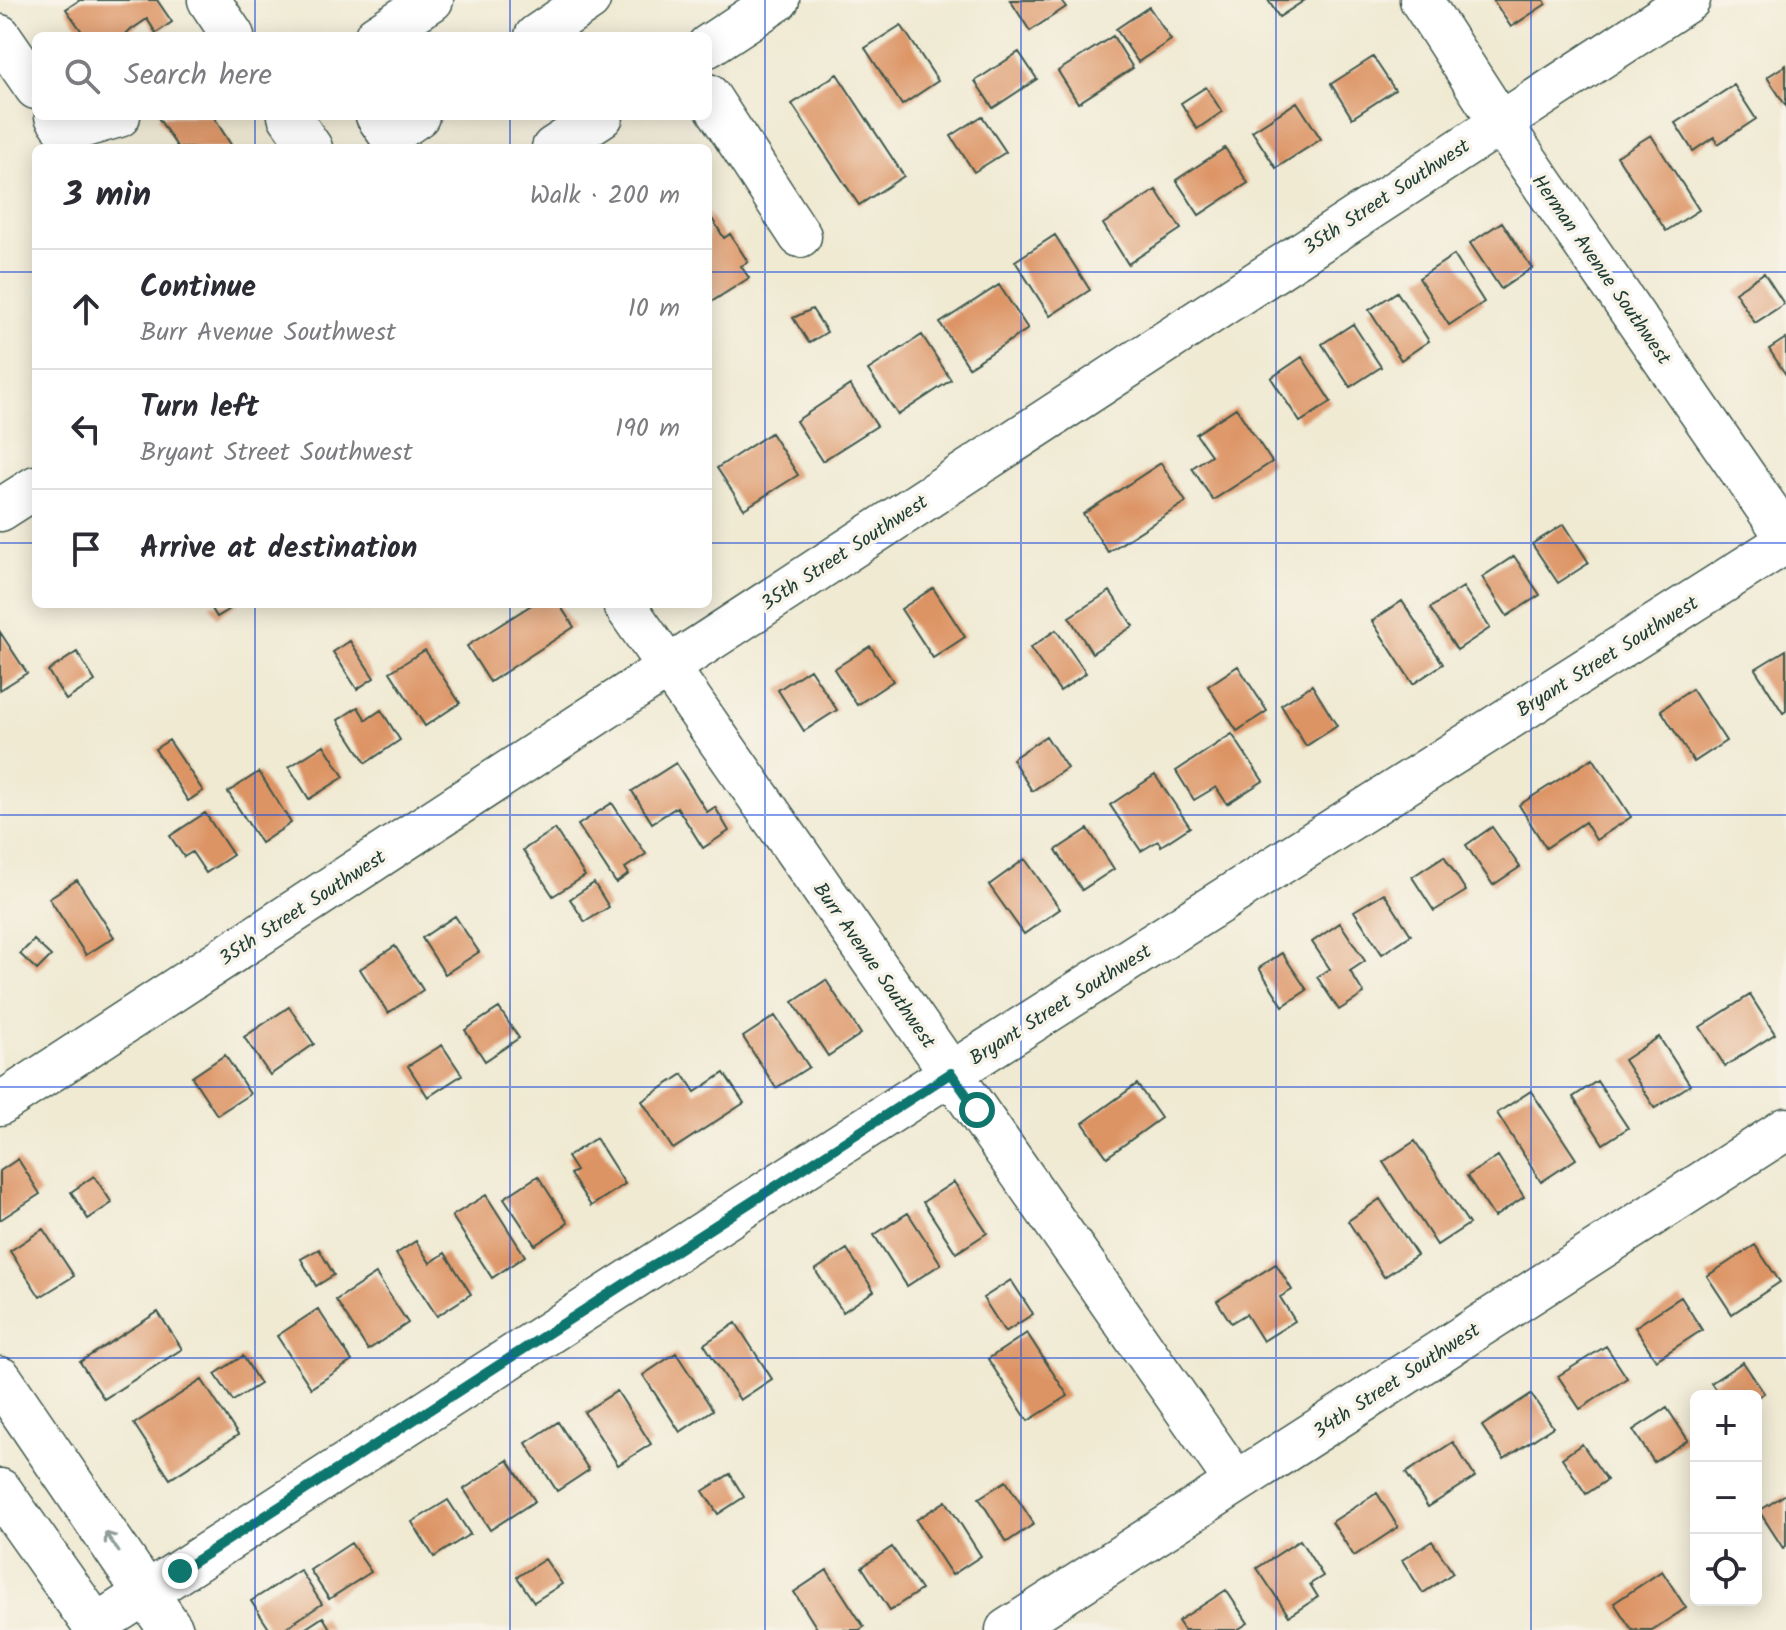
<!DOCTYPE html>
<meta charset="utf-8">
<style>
:root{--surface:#fff;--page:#f7f7f7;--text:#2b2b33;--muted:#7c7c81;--line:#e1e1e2}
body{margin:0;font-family:Kalam,sans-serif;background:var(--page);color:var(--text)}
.controls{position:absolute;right:24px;bottom:24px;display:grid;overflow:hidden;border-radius:12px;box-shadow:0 4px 20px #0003}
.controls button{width:72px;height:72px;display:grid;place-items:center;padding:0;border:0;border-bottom:2px solid var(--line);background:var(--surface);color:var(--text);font:40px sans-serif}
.stop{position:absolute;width:24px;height:24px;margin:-18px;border:6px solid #0f766e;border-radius:50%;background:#fff}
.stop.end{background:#0f766e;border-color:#fff;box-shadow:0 2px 8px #0008}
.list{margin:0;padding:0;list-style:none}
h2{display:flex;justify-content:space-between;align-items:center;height:104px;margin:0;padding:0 32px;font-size:34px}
h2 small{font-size:26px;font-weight:400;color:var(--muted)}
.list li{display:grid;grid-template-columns:52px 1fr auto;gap:24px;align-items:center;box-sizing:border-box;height:120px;padding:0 32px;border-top:2px solid var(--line)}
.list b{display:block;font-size:30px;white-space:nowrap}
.list p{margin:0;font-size:26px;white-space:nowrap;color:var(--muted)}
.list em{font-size:26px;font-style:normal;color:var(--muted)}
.icon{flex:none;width:44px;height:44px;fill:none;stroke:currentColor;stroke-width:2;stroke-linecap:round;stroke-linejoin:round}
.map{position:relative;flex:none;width:1786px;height:1630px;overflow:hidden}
.search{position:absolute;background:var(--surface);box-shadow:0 4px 20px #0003;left:32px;top:32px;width:680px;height:88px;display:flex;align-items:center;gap:20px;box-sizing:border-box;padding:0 28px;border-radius:12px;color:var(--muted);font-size:30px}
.panel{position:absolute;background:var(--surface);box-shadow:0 4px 20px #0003;left:32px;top:144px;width:680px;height:464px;border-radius:12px}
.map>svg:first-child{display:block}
.building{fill:#dd9465}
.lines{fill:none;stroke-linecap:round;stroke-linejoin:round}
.minor-casing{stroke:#3e574c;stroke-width:45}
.major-casing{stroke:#3e574c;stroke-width:47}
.minor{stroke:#fff;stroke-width:42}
.major{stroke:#fff;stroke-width:44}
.oneway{stroke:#8f9e9a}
.route{stroke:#0f766e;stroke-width:10}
.grid{fill:none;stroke:#1d4ed8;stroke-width:2;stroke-opacity:0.55}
.labels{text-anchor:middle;stroke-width:7;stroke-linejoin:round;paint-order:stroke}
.street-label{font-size:20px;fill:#1f3d34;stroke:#f7f3e8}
</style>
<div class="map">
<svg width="1786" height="1630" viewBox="0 0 1786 1630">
<rect width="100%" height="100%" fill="#f7f3e8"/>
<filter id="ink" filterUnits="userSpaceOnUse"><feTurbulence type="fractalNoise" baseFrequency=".0125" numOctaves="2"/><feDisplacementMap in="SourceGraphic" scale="16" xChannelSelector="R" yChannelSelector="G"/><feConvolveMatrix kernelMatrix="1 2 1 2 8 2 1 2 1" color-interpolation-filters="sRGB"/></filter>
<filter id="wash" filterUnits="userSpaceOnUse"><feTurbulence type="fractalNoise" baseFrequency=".006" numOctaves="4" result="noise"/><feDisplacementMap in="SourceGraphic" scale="32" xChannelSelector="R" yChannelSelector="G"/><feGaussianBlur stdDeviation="1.8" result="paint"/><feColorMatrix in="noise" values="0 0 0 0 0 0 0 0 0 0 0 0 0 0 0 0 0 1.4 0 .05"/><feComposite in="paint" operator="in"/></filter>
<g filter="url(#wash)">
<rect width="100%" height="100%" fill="#f0ead3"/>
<g id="blocks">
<path class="building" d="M80,0h77l15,22 -16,11 -9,-14 -25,17h-37l-19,-27z
M1010,0h51l5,7 -36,24z
M1268,0h37l-26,17z
M1493,0h51l2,4 -35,23z
M1149,7l22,33 -33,22 -22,-33z
M901,25l37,56 -36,24 -37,-57z
M1113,36l20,32 -55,35 -20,-32z
M1019,52l18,27 -44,29 -18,-27z
M1373,57l22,33 -43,28 -21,-34z
M1786,65v41l-19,-29z
M837,74l67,102 -45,29 -67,-101z
M1734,85l22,34 -38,25 -4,-7 -21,14 -18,-28z
M1206,87l16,25 -25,17 -16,-26z
M1297,102l24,37 -45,29 -24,-37z
M157,116h56l20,32h-55z
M982,116l24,36 -32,20 -23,-36z
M1651,135l48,75 -33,21 -49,-75z
M1225,148l23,35 -49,32 -23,-35z
M1156,190l25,39 -53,35 -25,-40z
M708,212l16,26 6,-4 18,28 -7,4 8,12 -38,24 -3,-5z
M1502,222l30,46 -31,21 -31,-46z
M1055,235l35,55 -40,26 -35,-55z
M1454,255l30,47 -35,23 -30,-47z
M1764,273l20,31 -29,19 -20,-31z
M999,285l29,44 -59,38 -29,-44z
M1397,292l32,49 -28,19 -32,-50z
M812,309l15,23 -18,11 -16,-25z
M1353,324l28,43 -31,20 -28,-43z
M922,335l29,45 -53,35 -30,-45z
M1786,338v37l-17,-26z
M1302,357l29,45 -31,20 -29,-44z
M850,385l27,41 -55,35 -26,-40z
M1236,408l36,54 -59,38 -21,-32 19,-13 -15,-21z
M771,433l27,42 -54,34 -27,-41z
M1161,463l25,39 -78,50 -25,-38z
M1564,524l25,39 -31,20 -26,-39z
M1514,556l26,39 -33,21 -25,-39z
M1463,587l27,41 -33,22 -27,-42z
M933,588l32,49 -32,21 -32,-49z
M1110,591l23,35 -41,27 -23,-36z
M1402,601l41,63 -30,20 -41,-63z
M209,604h29l-21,13z
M533,604h26l15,23 -84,55 -23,-36z
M1056,630l30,43 -26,18 -30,-43z
M0,632l27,41 -27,17z
M350,641l24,37 -17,11 -24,-37z
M870,646l23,35 -36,24 -23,-36z
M425,650l35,53 -35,23 -35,-54z
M1786,650v61l-3,2 -28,-44z
M77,652l18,29 -29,19 -18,-29z
M1238,666l29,45 -30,20 -29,-45z
M810,669l27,41 -33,21 -26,-41z
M1312,685l25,41 -31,20 -25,-41z
M1692,689l34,52 -32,21 -33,-52z
M358,707l8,13 15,-10 19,30 -34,23 -28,-43z
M1232,734l31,47 -36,23 -11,-17 -22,13 -18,-29z
M1046,736l21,32 -35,23 -20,-32z
M169,740l34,51 -15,10 -33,-52z
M324,745l20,32 -35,22 -20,-32z
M1593,758l38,59 -35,23 -11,-18 -39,26 -27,-43z
M676,763l31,49 8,-5 14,24 -26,17 -26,-41 -25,16 -20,-32z
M259,772l32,51 -30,20 -33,-51z
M1155,775l35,52 -29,19 -3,-5 -17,10 -31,-46z
M612,803l34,51 -21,14 4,6 -13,9 -38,-58z
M205,813l28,42 -27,18 -14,-21 -8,5 -14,-21z
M1492,827l28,40 -27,18 -27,-40z
M555,829l30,47 -32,20 -30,-46z
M1088,829l26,40 -32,21 -26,-40z
M1444,856l22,35 -32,20 -22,-34z
M1025,859l35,50 -36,25 -35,-49z
M77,880l37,57 -28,18 -37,-57z
M594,883l15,24 -24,15 -15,-23z
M1384,893l27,42 -29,19 -28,-43z
M455,916l24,36 -34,22 -23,-36z
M1340,923l25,38 -15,10 14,23 -25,16 -22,-33 13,-8 -18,-27z
M34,940l17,16 -14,14 -17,-16z
M395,946l28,44 -35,23 -28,-44z
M1282,953l25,37 -24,16 -24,-38z
M826,980l35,54 -33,22 -35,-54z
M1750,995l25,39 -50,32 -25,-39z
M289,1007l25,37 -44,31 -26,-38z
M499,1008l20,30 -34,23 -20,-31z
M775,1016l34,51 -33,21 -33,-51z
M1659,1037l31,48 -35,23 -31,-48z
M442,1045l20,30 -34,22 -20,-31z
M225,1055l25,39 -33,21 -25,-38z
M724,1073l20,30 -71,46 -31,-48 41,-27 12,18z
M1597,1081l31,47 -25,16 -30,-47z
M1137,1084l24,34 -54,39 -24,-34z
M1531,1091l45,68 -35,23 -44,-69z
M596,1138l29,46 -34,22 -21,-32 6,-3 -9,-14z
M1415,1141l54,83 -32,21 -54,-83z
M1498,1156l26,41 -30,20 -27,-41z
M18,1159l22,35 -40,26v-49z
M94,1176l18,27 -24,16 -17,-27z
M538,1176l30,47 -33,22 -31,-47z
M954,1182l33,51 -31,20 -33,-51z
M486,1195l39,61 -33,22 -40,-62z
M1380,1199l37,56 -33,22 -36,-56z
M908,1213l33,51 -34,22 -33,-51z
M43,1229l31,47 -34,21 -30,-46z
M416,1241l14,22 15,-10 26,41 -34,22 -41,-62z
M1755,1245l25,37 -48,32 -25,-38z
M319,1249l15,26 -18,11 -15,-27z
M847,1249l27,42 -31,21 -28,-42z
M1276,1264l16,26 -12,7 15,24 -32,20 -17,-27 -15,9 -14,-22z
M376,1274l32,49 -40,27 -32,-50z
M1011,1280l22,34 -28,18 -22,-34z
M1681,1297l21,33 -46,30 -21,-33z
M318,1309l34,52 -41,27 -34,-52z
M158,1312l24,37 -78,50 -24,-37z
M736,1323l36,56 -32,21 -36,-56z
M1027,1333l41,63 -40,25 -40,-62z
M1606,1346l21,32 -47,31 -22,-33z
M676,1353l37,57 -33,22 -37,-57z
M243,1356l17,28 -27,17 -18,-27z
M1743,1362l21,31 -8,5 -36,-2 -9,-13z
M202,1380l36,55 -68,44 -36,-55z
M617,1391l34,53 -33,21 -34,-53z
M1531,1394l22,33 -49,32 -22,-33z
M1667,1408l21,32 -34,22 -21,-32z
M558,1422l31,48 -32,21 -31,-48z
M1453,1442l22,35 -47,30 -22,-34z
M1582,1444l25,36 -21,14 -24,-36z
M508,1460l27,41 -45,29 -26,-41z
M730,1474l14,23 -26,17 -15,-23z
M1006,1481l28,43 -27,18 -28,-44z
M1377,1493l21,34 -44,29 -22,-34z
M1786,1494v52l-3,2 -24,-37z
M448,1500l22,34 -36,23 -22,-35z
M946,1501l35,55 -29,19 -36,-55z
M1300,1540l23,36 -13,8 8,13 -29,19 -32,-48z
M1432,1541l21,32 -30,20 -21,-33z
M351,1543l20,29 -42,27 -19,-29z
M892,1547l29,43 -31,20 -28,-43z
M545,1559l17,25 -28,18 -17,-25z
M300,1570l22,34 -40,26h-12l-19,-29z
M827,1570l37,57 -5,3h-41l-24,-38z
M1662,1571l24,37 -34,22h-20l-18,-27z
M1226,1590l22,33 -11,7h-53l-6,-9z
M323,1617l8,13h-28z"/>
</g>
</g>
<g filter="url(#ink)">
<use href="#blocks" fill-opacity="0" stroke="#3e574c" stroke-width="2"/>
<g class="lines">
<g class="minor-casing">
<path id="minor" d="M209,0l24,36
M1421,0l79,122 286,414
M0,36l36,52
M376,36l56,-36
M536,36l53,-36
M708,46l70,-46
M708,95l92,141
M56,116l11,15 52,-15
M289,116l22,32
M377,116l13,19 28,-19
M553,148l49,-32
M0,510l36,-23
M624,604l612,878
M0,1104l1689,-1104
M95,1626l856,-553 835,-531
M1007,1630l779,-501"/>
</g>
<g class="major-casing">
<path id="major" d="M0,1379l171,251
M0,1491l98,139"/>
</g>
<use href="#minor" class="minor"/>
<use href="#major" class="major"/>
</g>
<defs><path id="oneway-shaft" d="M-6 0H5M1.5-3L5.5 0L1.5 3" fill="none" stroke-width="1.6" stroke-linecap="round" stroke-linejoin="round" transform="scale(2)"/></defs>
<use class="oneway" href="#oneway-shaft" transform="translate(112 1542) rotate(-125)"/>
</g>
<g class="lines" filter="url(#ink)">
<path class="route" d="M180,1571l771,-498 26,37"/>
</g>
<path class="grid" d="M255,0v36M510,0v36M765,0v1630M1021,0v1630M1276,0v1630M1531,0v1630M255,116v32M510,116v32M0,272h36M708,272h1078M0,543h36M708,543h1078M255,604v1026M510,604v1026M0,815h1786M0,1087h1786M0,1358h1786"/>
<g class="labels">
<g class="street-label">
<text transform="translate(1386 196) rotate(-33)" y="7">35th Street Southwest</text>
<text transform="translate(1602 269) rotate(55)" y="7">Herman Avenue Southwest</text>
<text transform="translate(844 552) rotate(-33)" y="7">35th Street Southwest</text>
<text transform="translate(1607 656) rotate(-32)" y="7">Bryant Street Southwest</text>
<text transform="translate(302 907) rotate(-33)" y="7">35th Street Southwest</text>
<text transform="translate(875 965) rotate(55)" y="7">Burr Avenue Southwest</text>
<text transform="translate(1060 1004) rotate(-32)" y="7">Bryant Street Southwest</text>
<text transform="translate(1396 1380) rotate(-33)" y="7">34th Street Southwest</text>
</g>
</g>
</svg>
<div class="controls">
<button>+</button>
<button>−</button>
<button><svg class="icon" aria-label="locate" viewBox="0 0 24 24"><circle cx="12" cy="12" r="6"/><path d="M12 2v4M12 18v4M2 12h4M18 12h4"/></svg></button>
</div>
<div class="stop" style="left:977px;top:1110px"></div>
<div class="stop end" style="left:180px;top:1571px"></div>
<div class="search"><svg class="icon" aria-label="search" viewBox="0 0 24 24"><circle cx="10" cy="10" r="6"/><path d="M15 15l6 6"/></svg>Search here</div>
<section class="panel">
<h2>3 min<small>Walk · 200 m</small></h2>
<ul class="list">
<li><svg class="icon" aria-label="ahead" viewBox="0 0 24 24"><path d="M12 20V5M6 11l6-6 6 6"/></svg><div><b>Continue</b><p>Burr Avenue Southwest</p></div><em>10 m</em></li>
<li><svg class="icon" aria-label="left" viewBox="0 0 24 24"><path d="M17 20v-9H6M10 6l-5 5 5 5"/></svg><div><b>Turn left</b><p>Bryant Street Southwest</p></div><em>190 m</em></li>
<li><svg class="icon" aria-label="arrive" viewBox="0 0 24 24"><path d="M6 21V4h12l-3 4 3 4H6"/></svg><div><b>Arrive at destination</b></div></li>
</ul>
</section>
</div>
